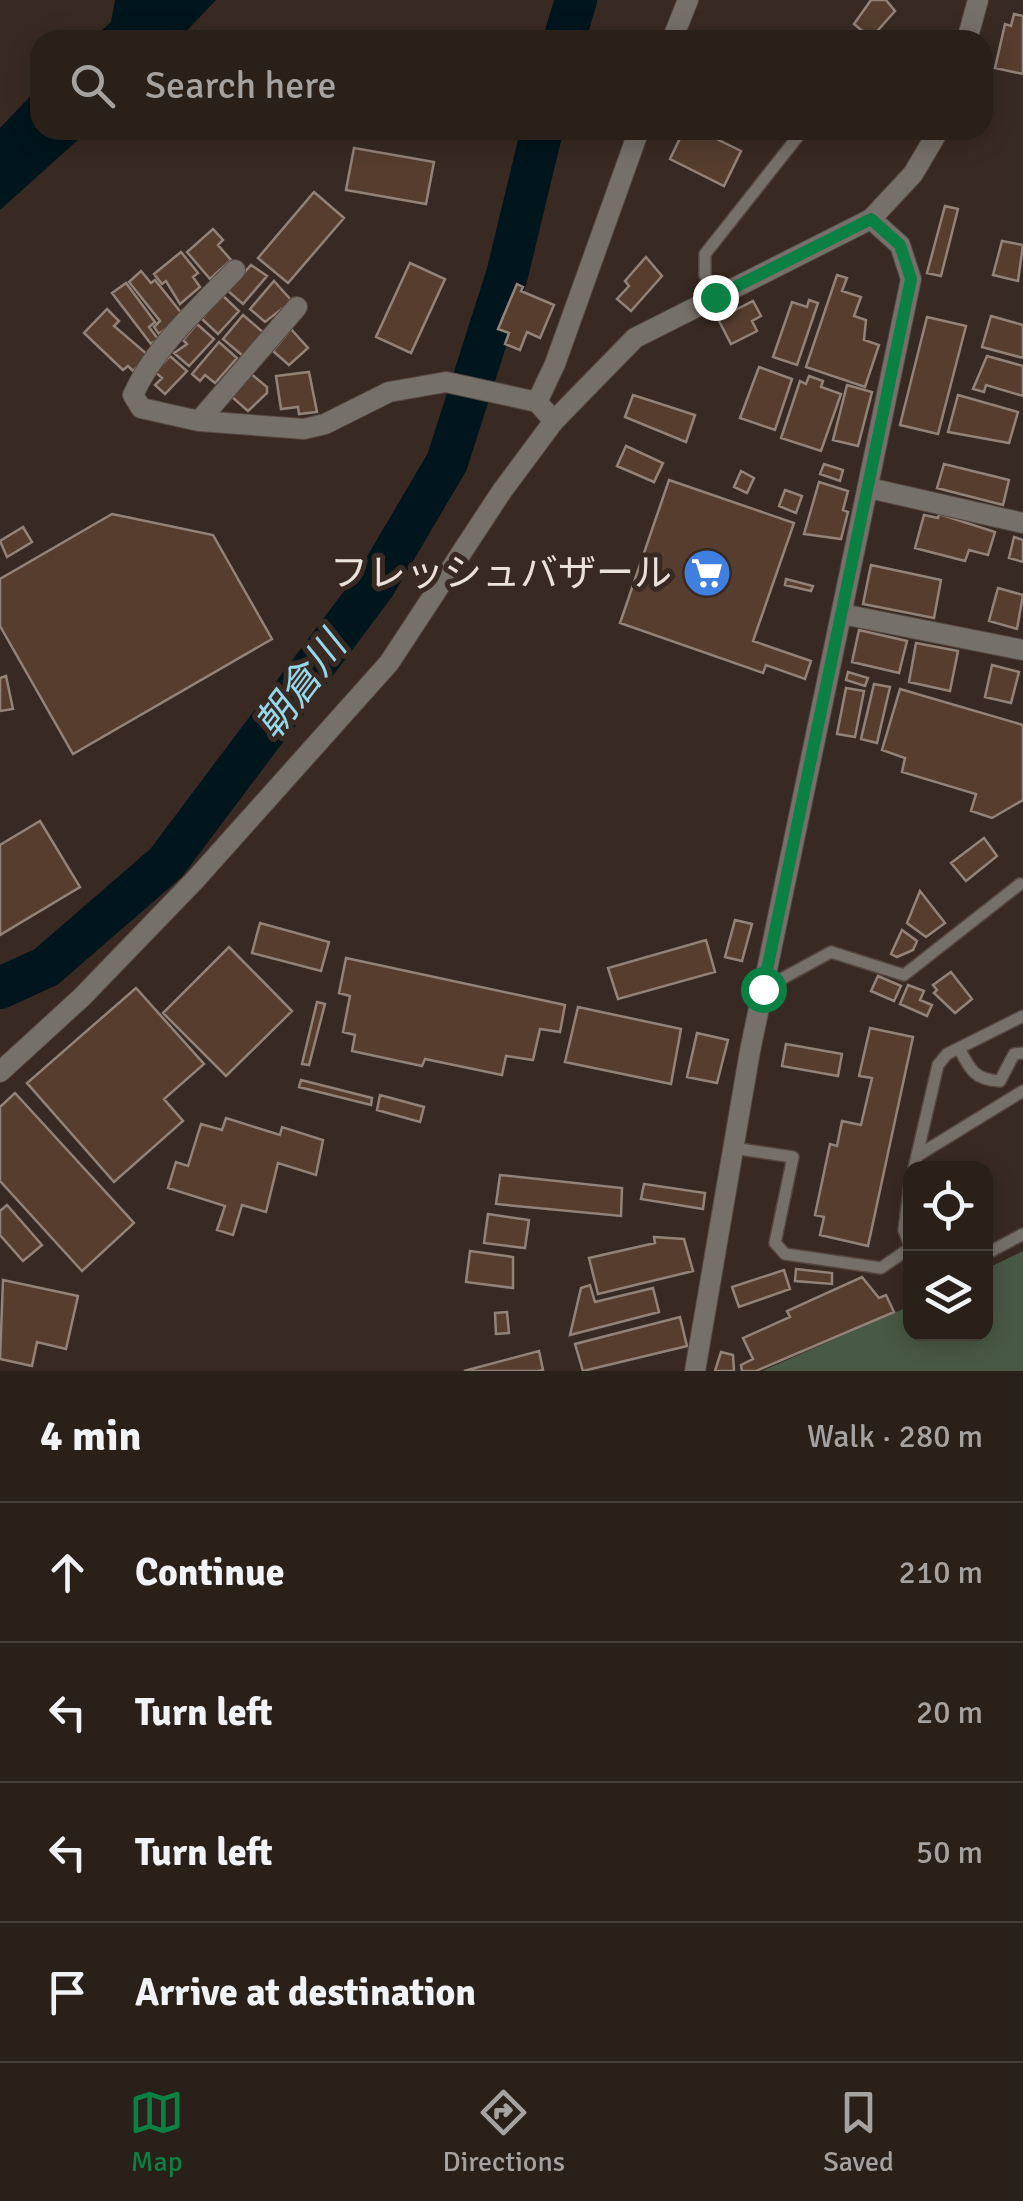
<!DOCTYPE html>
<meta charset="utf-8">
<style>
:root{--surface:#2a201a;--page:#322823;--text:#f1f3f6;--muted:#a5a3a2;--line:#463e39;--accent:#0b8043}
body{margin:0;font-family:Signika,"Noto Sans JP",sans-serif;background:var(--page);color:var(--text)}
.controls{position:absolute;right:30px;bottom:30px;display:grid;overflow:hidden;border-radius:20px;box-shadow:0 5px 25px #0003}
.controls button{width:90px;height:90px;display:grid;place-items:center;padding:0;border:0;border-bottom:2px solid var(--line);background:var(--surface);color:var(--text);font:50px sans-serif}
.stop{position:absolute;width:30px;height:30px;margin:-22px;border:8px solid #0b8043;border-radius:50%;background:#fff}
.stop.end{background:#0b8043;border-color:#fff;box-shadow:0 2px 10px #0008}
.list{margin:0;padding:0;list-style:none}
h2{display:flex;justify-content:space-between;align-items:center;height:130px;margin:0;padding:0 40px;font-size:42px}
h2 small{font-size:32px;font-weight:400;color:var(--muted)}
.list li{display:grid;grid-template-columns:65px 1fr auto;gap:30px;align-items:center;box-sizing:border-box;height:140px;padding:0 40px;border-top:2px solid var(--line)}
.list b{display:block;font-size:38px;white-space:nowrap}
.list em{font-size:32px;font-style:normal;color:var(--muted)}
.icon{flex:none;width:55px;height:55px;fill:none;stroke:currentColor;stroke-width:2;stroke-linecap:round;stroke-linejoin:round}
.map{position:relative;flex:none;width:1023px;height:1371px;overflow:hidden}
.search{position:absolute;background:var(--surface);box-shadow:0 5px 25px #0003;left:30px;right:30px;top:30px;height:110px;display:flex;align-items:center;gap:25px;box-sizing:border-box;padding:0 35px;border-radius:30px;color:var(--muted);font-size:38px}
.sheet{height:690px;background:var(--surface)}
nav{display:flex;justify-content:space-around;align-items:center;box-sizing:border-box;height:140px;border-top:2px solid var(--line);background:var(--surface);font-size:28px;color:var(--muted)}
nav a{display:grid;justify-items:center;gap:5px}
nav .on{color:var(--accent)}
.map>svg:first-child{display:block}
.green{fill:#485944}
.water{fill:#00151c}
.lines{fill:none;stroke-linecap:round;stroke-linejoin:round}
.river{stroke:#00151c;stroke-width:42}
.building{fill:#563d2e;stroke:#938278;stroke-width:2.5}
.service-casing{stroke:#554740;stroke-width:14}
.minor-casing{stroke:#554740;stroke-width:22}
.tertiary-casing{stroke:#554740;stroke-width:22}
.service{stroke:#76706a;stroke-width:11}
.minor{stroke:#76706a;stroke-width:20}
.tertiary{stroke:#76706a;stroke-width:20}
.route{stroke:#0b8043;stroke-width:12}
.labels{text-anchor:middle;stroke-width:10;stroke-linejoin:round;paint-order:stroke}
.poi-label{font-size:38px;fill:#ebe1db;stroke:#382a22;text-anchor:end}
.water-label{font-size:40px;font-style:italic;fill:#95d8ec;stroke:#382a22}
</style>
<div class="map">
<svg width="1023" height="1371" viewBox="0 0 1023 1371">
<rect width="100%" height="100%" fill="#382a22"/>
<path class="green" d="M1023,1251v120h-261l148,-65v28h76v-65z"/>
<path class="water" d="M115,0h101l-38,40h-87l20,-18z
M40,86v44h49l-89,80v-82z"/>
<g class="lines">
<path class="river" d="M564,40l12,-40
M0,988l46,-21 120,-104 208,-277 73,-124 60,-187 35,-145"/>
</g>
<path class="building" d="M871,0h15l9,11 -24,27 -17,-14z
M1014,14l9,2v58l-28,-6 10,-44 6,2z
M684,130h14l43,21 -17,35 -54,-27z
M354,148l80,14 -8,42 -80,-14z
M314,192l30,26 -56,65 -30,-25z
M945,206l13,3 -17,67 -14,-3z
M213,229l10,11 -5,5 13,15 -21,19 -23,-27z
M1002,241l21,4 -5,36 -25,-6z
M181,252l17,21 -5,4 7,10 -20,17 -14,-23 -4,3 -8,-10z
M646,257l16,19 -31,35 -14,-12 12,-13 -4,-5z
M410,263l35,16 -34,74 -35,-16z
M251,265l16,11 -24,28 -15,-13z
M141,271l10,12 4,-3 28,35 -24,19 -5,-7 6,-6 -31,-39z
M837,275l10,3 -5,13 19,6 -7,19 12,4 -2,20 15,5 -14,42 -59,-20z
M274,281l18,20 -27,21 -15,-13z
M126,283l29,39 -6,5 9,12 -7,5 -39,-51z
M517,284l6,3 -2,4 33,14 -14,33 -13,-6 -7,18 -15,-6 4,-11 -11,-4z
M221,294l18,17 -21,23 -16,-15z
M809,300l9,3 -21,62 -24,-8 19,-55 15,5z
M753,301l8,15 -9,5 5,10 -26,13 -13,-25z
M107,309l12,12 -5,5 34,29 -15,16 -5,-5 -5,4 -39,-37z
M243,315l21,18 -21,23 -20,-17z
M991,316l32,9v33l-41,-11z
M927,317l39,9 -28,108 -38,-9z
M197,324l17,15 -25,27 -15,-13 13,-9 -4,-4z
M291,329l17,19 -19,17 -16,-14z
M219,342l18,16 -22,25 -10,-8 -5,6 -8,-7z
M170,356l17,15 -22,23 -10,-9 7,-7 -7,-6z
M987,356l36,10v30l-37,-11 -2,7 -11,-3z
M759,367l33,12 -17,51 -35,-12z
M309,372l8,40 -18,2 -1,-7 -17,2 -5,-33z
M250,373l17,14v6l-19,18 -17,-15z
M809,376l14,5 -2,6 20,7 -20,57 -40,-13 19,-57 6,3z
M847,385l25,7 -14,54 -25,-6z
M633,395l62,20 -9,27 -61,-25z
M958,395l60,17 -9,31 -61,-11z
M626,446l37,17 -9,19 -37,-16z
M824,464l19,6 -3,11 -20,-7z
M944,464l65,16 -6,25 -66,-17z
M741,471l13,7 -7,15 -13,-6z
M669,480l125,43 -41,118 58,20 -6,18 -39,-14 -3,8 -143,-50z
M819,482l29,9 -5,19 5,2 -7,27 -37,-5z
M785,490l17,6 -6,17 -17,-7z
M112,514l101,21 59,104 -199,115 -73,-128v-47z
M939,514l56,18 -7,23 -19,-5 -4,11 -50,-13 9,-33 14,3z
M23,527l9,15 -25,15 -7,-16z
M1014,537l9,3v22l-14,-4z
M871,565l70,15 -7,38 -71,-14z
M786,579l27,7 -2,5 -26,-6z
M998,588l25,7 -6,34 -28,-8z
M859,630l48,11 -8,32 -47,-11z
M916,643l42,8 -8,40 -41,-9z
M992,665l27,7 -8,31 -26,-6z
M848,672l20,6 -3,8 -19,-6z
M6,676l7,33 -13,2v-33z
M874,684l16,3 -13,56 -16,-4z
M846,688l18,3 -9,46 -18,-3z
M900,689l123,36v75l-31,18 -21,-7 5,-17 -74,-22 3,-14 -23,-8z
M40,821l40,66 -80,48v-90z
M984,838l13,18 -31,25 -15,-18z
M920,891l25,32 -19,14 -19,-14z
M735,920l17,4 -10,37 -17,-4z
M260,923l69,19 -8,29 -69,-18z
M902,930l15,11 -4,9 -16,7 -6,-3z
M706,940l9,32 -97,27 -10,-31z
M229,947l63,64 -66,65 -63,-63z
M346,958l219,47 -5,27 -20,-3 -7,31 -27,-4 -4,19 -77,-16 -3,7 -70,-15 3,-16 -12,-3 7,-36 -11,-3z
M951,972l21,27 -17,14 -21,-20 3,-3 -4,-5z
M878,976l23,10 -7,15 -23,-10z
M908,985l16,6 -4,9 12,5 -5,11 -27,-12z
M136,988l68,76 -40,35 19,22 -69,61 -87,-99z
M317,1002l8,2 -16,61 -7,-1z
M578,1007l103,22 -10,55 -106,-22z
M870,1028l43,9 -45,209 -48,-11 4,-18 -9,-2 15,-71 7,2 5,-25 19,4 11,-47 -13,-2z
M697,1033l31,7 -11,43 -30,-6z
M786,1044l56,10 -4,22 -56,-10z
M301,1080l71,18 -1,7 -72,-18z
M15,1093l119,130 -52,48 -82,-90v-74z
M380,1095l44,12 -4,15 -43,-12z
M226,1118l54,17 2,-8 41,13 -7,35 -38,-12 -12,49 -24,-7 -9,30 -16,-5 8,-24 -57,-18 8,-26 12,4 13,-42 21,6z
M500,1175l122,13 -1,28 -125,-12z
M644,1184l61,9 -2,16 -62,-10z
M7,1205l35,40 -19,16 -23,-26v-24z
M488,1214l41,6 -4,28 -41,-5z
M654,1237l30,2 9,32 -95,23 -9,-36 66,-15z
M470,1251l43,6v31l-47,-6z
M796,1269l36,4v11l-37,-3z
M784,1270l6,19 -51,18 -7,-20z
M862,1277l17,21 7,-3 8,17 -138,59h-14l-1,-6 12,-6 -10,-21 47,-21 -3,-6z
M3,1280l75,16 -12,53 -29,-7 -5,24 -32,-7z
M590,1285l5,17 58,-14 6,24 -89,23 11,-47z
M507,1312l2,21 -13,1 -1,-21z
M680,1317l7,29 -104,25 -8,-27z
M539,1351l4,19 -5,1h-74z
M721,1352l12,3 1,16h-19z"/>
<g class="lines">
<g class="service-casing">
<path id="service" d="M715,297l-10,-22v-21l98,-124
M763,989l68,-37 73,23 116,-91
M959,1048c11,22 16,32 41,33l14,-27 9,-1
M733,1148l60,9 -18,86 10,11 96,14 29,-20
M917,1156l106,-65
M914,1168l24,-103 9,-11 76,-38
M910,1183l-6,47 6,17
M986,1254l37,-20"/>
</g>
<g class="minor-casing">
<path id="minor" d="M672,40l16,-40
M235,270c-36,38 -80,76 -102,125l8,13 58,13 105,8 21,-5 64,-32 57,-10 91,20 17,19
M537,402l18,-38 84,-234
M199,421l98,-114
M869,488l154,35
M842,614l181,36
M695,1371l55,-320 161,-772 -11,-34 -29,-26"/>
</g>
<g class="tertiary-casing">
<path id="tertiary" d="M967,40l11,-40
M0,1072l82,-75 113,-117 194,-217 113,-172 52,-70 81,-83 236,-119 42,-45 26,-44"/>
</g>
<use href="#service" class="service"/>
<use href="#minor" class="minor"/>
<use href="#tertiary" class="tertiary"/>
</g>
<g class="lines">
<path class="route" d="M715,297l156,-78 29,26 11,34 -148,710"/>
</g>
<defs>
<g id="supermarket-disc" transform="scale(2.5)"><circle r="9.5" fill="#3f7fe0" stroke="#382a22"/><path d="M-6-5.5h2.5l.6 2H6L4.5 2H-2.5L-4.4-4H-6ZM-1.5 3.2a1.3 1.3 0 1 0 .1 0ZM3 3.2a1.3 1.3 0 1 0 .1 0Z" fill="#fff"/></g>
</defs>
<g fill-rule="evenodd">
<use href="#supermarket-disc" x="707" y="573"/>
</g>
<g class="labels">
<g class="poi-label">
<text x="672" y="586">フレッシュバザール</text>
</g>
<g class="water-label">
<text transform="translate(300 685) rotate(-53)" y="14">朝倉川</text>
</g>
</g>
</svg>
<div class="controls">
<button><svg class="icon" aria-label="locate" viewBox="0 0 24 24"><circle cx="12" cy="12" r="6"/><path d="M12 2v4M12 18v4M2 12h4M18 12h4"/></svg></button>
<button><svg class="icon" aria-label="layers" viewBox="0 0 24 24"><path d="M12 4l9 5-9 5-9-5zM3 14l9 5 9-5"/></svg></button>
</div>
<div class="stop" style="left:763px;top:989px"></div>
<div class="stop end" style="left:715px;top:297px"></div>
<div class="search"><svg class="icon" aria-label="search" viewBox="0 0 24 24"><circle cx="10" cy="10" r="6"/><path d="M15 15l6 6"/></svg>Search here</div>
</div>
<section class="sheet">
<h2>4 min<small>Walk · 280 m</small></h2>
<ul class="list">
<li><svg class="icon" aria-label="ahead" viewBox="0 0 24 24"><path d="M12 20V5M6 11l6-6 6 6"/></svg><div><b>Continue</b></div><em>210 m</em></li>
<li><svg class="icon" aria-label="left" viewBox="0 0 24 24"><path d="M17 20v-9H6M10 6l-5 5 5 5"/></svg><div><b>Turn left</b></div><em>20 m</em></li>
<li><svg class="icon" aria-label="left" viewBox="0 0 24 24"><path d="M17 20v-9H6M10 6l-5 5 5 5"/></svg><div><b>Turn left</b></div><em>50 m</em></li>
<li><svg class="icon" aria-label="arrive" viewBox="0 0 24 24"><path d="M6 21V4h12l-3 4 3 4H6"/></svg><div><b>Arrive at destination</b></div></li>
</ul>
</section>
<nav>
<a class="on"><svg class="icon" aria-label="map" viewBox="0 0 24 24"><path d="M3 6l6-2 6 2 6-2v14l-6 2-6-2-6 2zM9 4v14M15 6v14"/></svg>Map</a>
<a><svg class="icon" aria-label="directions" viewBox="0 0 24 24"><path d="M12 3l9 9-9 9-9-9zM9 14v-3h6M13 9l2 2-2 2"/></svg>Directions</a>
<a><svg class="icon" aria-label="saved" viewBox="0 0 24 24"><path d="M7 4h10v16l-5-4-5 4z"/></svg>Saved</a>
</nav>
